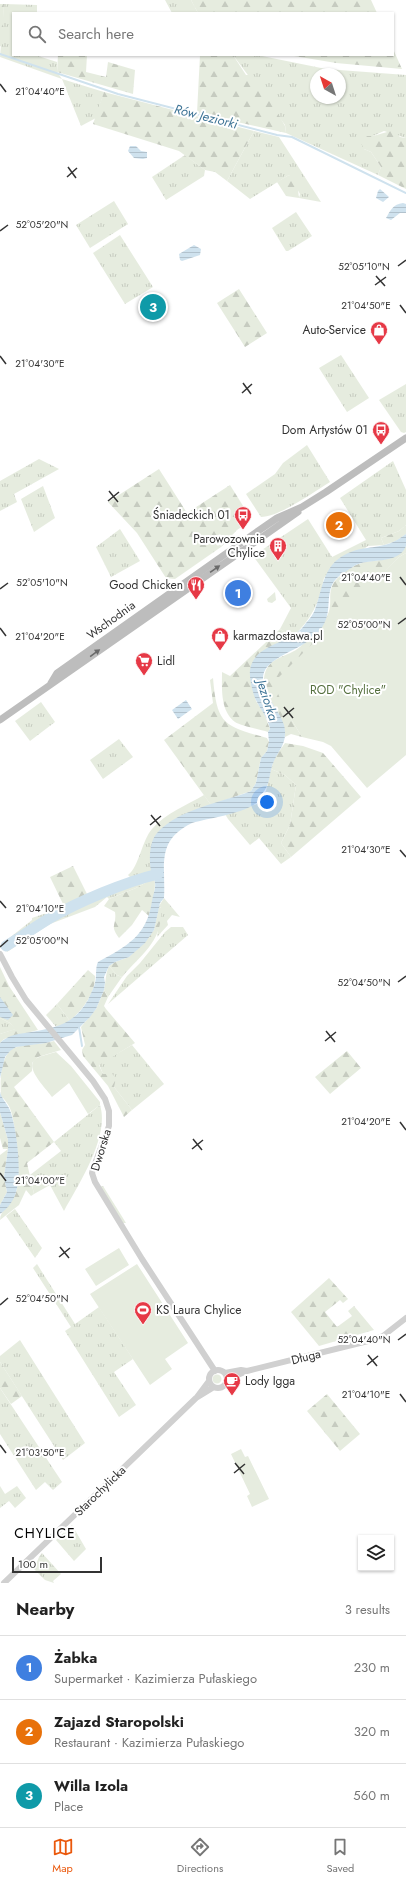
<!DOCTYPE html>
<meta charset="utf-8">
<style>
:root{--surface:#fff;--page:#f2f2f2;--text:#222;--muted:#767676;--line:#e0e0e0;--accent:#ea580c}
body{margin:0;font-family:Jost,sans-serif;background:var(--page);color:var(--text)}
.controls{position:absolute;right:12px;bottom:12px;display:grid;overflow:hidden;border-radius:0px;box-shadow:0 1px 3px #0004}
.controls button{width:36px;height:36px;display:grid;place-items:center;padding:0;border:0;border-bottom:1px solid var(--line);background:var(--surface);color:var(--text);font:20px sans-serif}
.compass{position:absolute;left:310px;top:68px;width:36px;height:36px;border-radius:50%;background:var(--surface);box-shadow:0 1px 3px #0004;rotate:321deg}
.scale{position:absolute;left:12px;bottom:10px;width:90px;box-sizing:border-box;padding-left:4px;border:2px solid #333;border-top:0;font-size:11px;line-height:14px;white-space:nowrap;color:#333;-webkit-text-stroke:3px #fff;paint-order:stroke}
.you{position:absolute;left:267px;top:802px;width:14px;height:14px;margin:-10px;border:3px solid #fff;border-radius:50%;background:#1a73e8;box-shadow:0 0 0 6px #1a73e833}
.badge{display:grid;place-items:center;width:26px;height:26px;border-radius:50%;background:var(--accent);color:#fff;font-size:13px;font-weight:700}
.pin{position:absolute;translate:-50% -50%;border:2px solid #fff;box-shadow:0 1px 4px #0006}
.list{margin:0;padding:0;list-style:none}
h2{display:flex;justify-content:space-between;align-items:center;height:52px;margin:0;padding:0 16px;font-size:17px}
h2 small{font-size:13px;font-weight:400;color:var(--muted)}
.list li{display:grid;grid-template-columns:26px 1fr auto;gap:12px;align-items:center;box-sizing:border-box;height:64px;padding:0 16px;border-top:1px solid var(--line)}
.list b{display:block;font-size:15px;white-space:nowrap}
.list p{margin:0;font-size:13px;white-space:nowrap;color:var(--muted)}
.list em{font-size:13px;font-style:normal;color:var(--muted)}
.icon{flex:none;width:22px;height:22px;fill:none;stroke:currentColor;stroke-width:2;stroke-linecap:round;stroke-linejoin:round}
.map{position:relative;flex:none;width:406px;height:1583px;overflow:hidden}
.search{position:absolute;background:var(--surface);box-shadow:0 1px 3px #0004;left:12px;right:12px;top:12px;height:44px;display:flex;align-items:center;gap:10px;box-sizing:border-box;padding:0 14px;border-radius:0px;color:var(--muted);font-size:15px}
.sheet{height:244px;background:var(--surface)}
nav{display:flex;justify-content:space-around;align-items:center;box-sizing:border-box;height:56px;border-top:1px solid var(--line);background:var(--surface);font-size:11px;color:var(--muted)}
nav a{display:grid;justify-items:center;gap:2px}
nav .on{color:var(--accent)}
.map>svg:first-child{display:block}
.grass{fill:url(#grass-tufts);fill-rule:evenodd}
.forest{fill:url(#forest-firs)}
.green{fill:#e6ecdf}
.water{fill:url(#water-rules)}
.lines{fill:none;stroke-linecap:round;stroke-linejoin:round}
.stream{stroke:#cfe2ee;stroke-width:2}
.river{stroke:#cfe2ee;stroke-width:11}
.tertiary{stroke:#d0d0d0;stroke-width:6}
.secondary{stroke:#bdbdbd;stroke-width:7}
.oneway{fill:#6a6a6a}
.ticks{fill:none;stroke:#333;stroke-width:1.5}
.labels{text-anchor:middle;stroke-width:4;stroke-linejoin:round;paint-order:stroke}
.poi-label{font-size:12px;fill:#333;stroke:#fff;text-anchor:end}
.street-label{font-size:12px;fill:#333;stroke:#fff}
.park-label{font-size:12px;fill:#56703f;stroke:#fff}
.water-label{font-size:13px;font-style:italic;fill:#3f7597;stroke:#fff}
.quarter-label{font-size:14px;letter-spacing:1px;fill:#000;stroke:#fff}
.ticks-label{font-size:10px;text-anchor:middle;fill:#333;stroke:#fff;stroke-width:4;stroke-linejoin:round;paint-order:stroke}
</style>
<div class="map">
<svg width="406" height="1583" viewBox="0 0 406 1583">
<defs>
<pattern id="grass-tufts" width="24" height="20" patternUnits="userSpaceOnUse"><rect width="24" height="20" fill="#e6ecdf"/><path d="M3 7l-1-3M5 7V3M7 7l1-3M15 17l-1-3M17 17v-4M19 17l1-3" fill="none" stroke="#c6cbc0"/></pattern>
<pattern id="forest-firs" width="22" height="20" patternUnits="userSpaceOnUse"><rect width="22" height="20" fill="#e6ecdf"/><path d="M5 1l3.5 6h-7zM16 11l3.5 6h-7z" fill="#c6cbc0"/></pattern>
<pattern id="water-rules" width="6" height="5" patternUnits="userSpaceOnUse"><rect width="6" height="5" fill="#cfe2ee"/><path d="M0 2.5h6" fill="none" stroke="#b2c2cd"/></pattern>
</defs>
<rect width="100%" height="100%" fill="#fff"/>
<path class="grass" d="M165,0h26l7,13h-26z
M4,4l33,1v8h-24v42h22l22,7v10l5,7 42,13 -8,26 -15,8 -19,-47 -62,-22z
M233,55h24l69,14 80,6v63l-22,-7 -11,5h-6l-3,13 7,3 10,15 -3,8 -92,-42 -1,-8zM316,74h24v24h-24z
M254,131l25,6 42,65 -22,-4 1,-4 -11,-19 -39,24 -23,-18z
M185,155l20,15 -1,6 -38,24 -14,-23z
M114,201l14,23 -38,24 -14,-23z
M296,212l16,24 -24,15h-2l-14,-23z
M120,235l33,52 -28,17 -32,-51z
M341,355l28,43 -22,14 -28,-44z
M406,384v48l-2,1 -3,-1 -22,-32z
M307,445l23,37c-16,10 -51,35 -69,35l-15,-23 29,-20 8,-11z
M39,459l20,10 -45,25 3,8 -17,9v-30z
M393,461l13,29v35l-7,6 -18,7 3,7 -16,1 -44,32c-4,23 -13,43 -31,58l-13,-7 11,-21 -38,-52 55,-37 24,38 34,-17 -26,-42z
M43,486l12,32 -21,14 -13,-33z
M120,529l20,32 -29,16 -15,-30z
M41,702l14,20 -25,19 -15,-20z
M119,739l14,18 -30,22 -13,-19z
M271,769l14,6 11,10 -6,40 -9,18 10,14 -10,7 -22,-26 -9,7 -22,-26 -3,-5 32,-10 9,-13z
M204,795l7,10 -35,14 -24,55 2,4 -18,10 -27,11 -2,-2 -12,10 -45,17 -43,28 -4,-9 29,-23v-2l40,-14 58,-27 -2,-2c11,-8 14,-35 24,-46 14,-16 35,-24 52,-34z
M164,898l16,19 -8,-2 -5,6 1,4 -11,12 4,-29 -2,-2z
M171,927h12l5,8 -80,69 19,-28 13,-13 25,-31z
M109,966l8,9 5,2 -14,20 -4,-7c2,-9 1,-15 5,-24z
M57,1004l13,17 -13,7 -11,-13z
M0,1018l10,5 6,6 -16,5z
M132,1045l32,39 -32,26 -18,-23 -2,-13h-9l-4,-10z
M100,1105c10,31 -21,79 -36,106l-14,-26 -16,9 -4,-19 31,-24 -7,-9z
M103,1186l23,37h-3l-23,-36z
M15,1209l27,39 -7,10 -29,-42z
M37,1264l38,60 24,-17 34,52 -19,13 22,33 -17,12 -54,-86 6,-4 -38,-59z
M20,1340l65,103 -22,17 -63,-98v-6z
M212.5 1379a4.5 4.5 0 1 1 9 0a4.5 4.5 0 1 1-9 0Z
M0,1388l62,94 -9,8 -8,-8 -9,8 -36,-56z
M0,1486l5,8 12,-8 9,12 -11,10 -6,-7 -9,7z
M72,1525l14,24 -12,12 -18,-21z
M42,1553l19,21 -8,7 1,2 -9,-3 -11,-11 5,-12z"/>
<path class="forest" d="M191,0h180l6,13h-179z
M0,4h4l-2,43 -2,-1z
M393,49l9,20 -66,-6 -48,-8h105z
M58,55h29l-1,17 20,5 2,-15 27,8 -2,24 -76,-22z
M200,55h33l13,20h7l10,12 22,39 1,7 -89,-20z
M104,92l150,39 -27,50 -12,-9 -10,-2 -26,-19 -86,-27z
M394,130l6,7 6,1v51l-28,-14 3,-8 -10,-15 -7,-3 -3,-6 6,-7h6z
M289,175l8,7 2,16 -13,-2 -9,-14z
M239,289l28,44 -22,14 -28,-44z
M159,469l28,44 43,-28 20,32 -1,5 -12,8 -16,17 -46,32 -9,-1 -29,-45 -29,-31z
M406,525v9l-10,7 -12,4 -3,-7 18,-7z
M406,546v7l-7,4 -58,60 -56,92 17,28 -11,-3 -6,3c0,-25 -23,-39 -21,-59 3,-23 23,-19 37,-32 4,-4 8,-9 12,-13 4,-5 11,-11 14,-17 8,-14 -4,-27 14,-41 4,-4 10,-8 15,-10 19,-8 35,0 50,-19z
M280,629l13,7 -43,34 6,31 8,12 6,16 -2,3c-9,-3 -27,-6 -33,-10 -15,-11 -13,-34 -13,-50l8,4z
M213,678c4,47 11,48 54,60l2,4 -2,9 -6,7 -5,25 -5,8 -40,14 -47,-65 49,-37 -3,-23z
M285,743l18,3 20,7 38,44 -70,60 -10,-14 9,-18 6,-40 -11,-10 -14,-6 4,-12z
M73,866l15,30 -24,10 -14,-29z
M154,878c3,7 -2,30 -5,38l-7,-6 -10,15 -13,13c-10,-13 -2,-13 -4,-26l-11,-6 5,-7 27,-11z
M159,906l2,2c2,34 -20,46 -39,69l-5,-2 -8,-9 6,-4 14,-5 25,-27z
M0,967l9,19 29,44 -34,9 -4,4v-9l15,-5 -5,-6 -10,-5z
M88,970l7,6c1,17 -13,34 -25,45l-13,-17z
M104,990l4,7 -4,9 2,3 29,34 -36,22 4,9h9l4,4 -2,9 18,23 -8,7 -16,-31 -25,-30 -1,-6 3,-5 -4,-18 15,-18z
M54,1041l7,9 -23,7 -6,6v8l-18,16 40,55 -27,21 7,31 -3,2 -5,-6 -7,15 -19,15c0,-10 11,-16 15,-25 7,-14 1,-68 -4,-84 -2,-6 -5,-10 -10,-15 -1,-14 -1,-41 13,-48 11,-5 28,-3 40,-7z
M347,1051l14,17 -31,26 -15,-17z
M0,1112l8,28v9l-4,28 3,15 -7,13v-50l8,-6h-5l-3,-11z
M329,1278l19,21 -5,4 -3,-3 -15,12 12,15 15,-11 -4,-5 6,-5 20,24 -55,16 -28,-34z
M0,1362l22,34 -11,8 -11,-16z
M327,1394l33,40 -20,17 -33,-40z"/>
<path class="green" d="M406,553v202l-39,33 -36,-42 -8,-4 -21,-5 -17,-28 -12,-26 126,-126z
M275,592l1,8 -4,3 -4,-1 -1,-3z
M56,1052l15,14 29,36v3l-12,9 -19,-31 -17,14c-6,-9 -30,-31 -15,-39 6,-3 13,-4 19,-6z
M119,1248l10,17 -33,21 -11,-17z
M137,1264l51,79 -23,16 7,10 -22,16 -60,-91z
M241,1449l4,8 3,-1 21,43 -17,8 -5,-11 3,-2 -19,-40z"/>
<path class="water" d="M130,146h6l5,5 6,1v6l-4,1 -9,-1 -6,-7z
M380,189l9,8 -6,5 -7,-4 2,-7z
M403,203l3,1v9h-6l-9,7 -5,-2c4,-7 7,-14 17,-15z
M194,245l7,4 -1,6 -18,6 -2,-1 -1,-6z
M406,534c0,4 0,9 0,12 -8,20 -38,11 -52,20 -7,5 -17,10 -21,17 -8,15 0,29 -12,46 -14,19 -39,22 -54,38 -14,17 13,43 17,58 5,21 -9,26 -13,45 -3,14 -2,15 -11,27 -1,2 -2,6 -5,7 -14,10 -46,14 -63,19 -37,18 -26,43 -28,75l-4,5 -6,27 -9,13 -16,14 -14,5 -6,4 -5,11 1,6 -1,7 -8,19 -6,8 -18,18 -7,2 -19,6 -30,4 -6,4 -5,6 -5,21v-35c7,-7 16,-9 25,-10 28,-5 47,-6 63,-33 2,-5 6,-12 7,-17 2,-7 0,-15 3,-21 29,-16 49,-26 54,-61 1,-7 4,-12 3,-18 0,-4 -3,-8 -4,-12 -2,-11 -2,-29 6,-38 23,-25 64,-30 94,-42l5,-8 5,-25 6,-7 2,-9 -1,-10 2,-3c-2,-11 -8,-17 -13,-27 -4,-7 -8,-24 -7,-32 4,-26 39,-26 53,-43 3,-5 8,-9 11,-15 8,-19 8,-43 27,-55 16,-10 27,-8 43,-12 9,-2 15,-6 22,-11z
M186,700l6,9 -14,10 -6,-9z
M0,997l13,18 -5,5 -8,-3z
M0,1092c2,8 9,13 11,21 6,19 11,61 5,79 -2,9 -9,17 -16,22v-9l7,-13 -3,-15 4,-28v-9l-8,-28z"/>
<g class="lines">
<path class="stream" d="M0,54l118,40 159,41 15,2 114,56
M79,1027l3,19"/>
<path class="river" d="M6,946c15,-9 29,-19 44,-28 30,-17 75,-36 108,-44"/>
<path class="tertiary" d="M0,954l12,23 14,23 67,81 12,18 4,12v15l-16,43 -1,4 3,9 47,77 73,112
M209 1379a9 9 0 1 1 18 0a9 9 0 1 1-18 0Z
M225,1373l16,-3 6,1
M228,1379l19,-8 125,-31 11,-4 23,-18
M197,1397l12,-16
M4,1583l192,-185 18,-11"/>
<path class="secondary" d="M51,683l6,-10 191,-135 29,-20 25,-11 24,-15 80,-54
M0,720l298,-208"/>
</g>
<defs><path id="oneway-solid" d="M-6-.8H1V-3.2L6.5 0L1 3.2V.8H-6Z"/></defs>
<g class="oneway">
<use href="#oneway-solid" transform="translate(215 569) rotate(-35)"/>
<use href="#oneway-solid" transform="translate(95 653) rotate(-36)"/>
</g>
<path class="ticks" d="M0,84l6,8M68,167l8,11M67,177l10,-9M0,231l8,-6M398,266l8,-6M376,276l9,10M375,285l11,-8M400,305l6,8M0,356l6,8M243,383l8,11M242,393l10,-9M109,491l9,11M108,501l11,-9M400,577l6,8M0,589l8,-6M398,624l8,-6M0,628l6,8M284,707l9,11M283,717l11,-9M151,815l9,11M150,825l11,-9M400,850l6,7M0,901l6,7M0,947l8,-7M398,982l8,-6M326,1031l9,11M325,1041l11,-9M400,1122l6,8M193,1139l9,11M192,1149l11,-9M0,1173l6,8M60,1247l9,11M59,1257l11,-9M0,1305l8,-7M398,1340l8,-6M368,1355l9,11M367,1365l11,-9M400,1394l6,8M0,1445l6,8M235,1463l9,11M234,1473l11,-9"/>
<defs>
<g id="shop-pin" transform="scale(0.9)"><path d="M0 17L-7.5 6A9.5 9.5 0 1 1 7.5 6Z" fill="#e63946" stroke="#fff"/><path d="M-5-2.5h2.3a2.7 3.5 0 0 1 5.4 0H5L5.5 6h-11ZM-1.5-2.5h3a1.5 2.3 0 0 0-3 0Z" fill="#fff"/></g>
<g id="bus-pin" transform="scale(0.9)"><path d="M0 17L-7.5 6A9.5 9.5 0 1 1 7.5 6Z" fill="#e63946" stroke="#fff"/><path d="M-5-6H5V4H4V6H2V4H-2V6H-4V4H-5ZM-3.5-4V0h7V-4ZM-3.5 1.2v1.5H-2V1.2ZM2 1.2v1.5H3.5V1.2Z" fill="#fff"/></g>
<g id="building-pin" transform="scale(0.9)"><path d="M0 17L-7.5 6A9.5 9.5 0 1 1 7.5 6Z" fill="#e63946" stroke="#fff"/><path d="M-4-6H4V6H1V3H-1V6H-4ZM-2.5-4.3h1.7v1.8h-1.7ZM.8-4.3h1.7v1.8H.8ZM-2.5-1h1.7V.8h-1.7ZM.8-1h1.7V.8H.8Z" fill="#fff"/></g>
<g id="restaurant-pin" transform="scale(0.9)"><path d="M0 17L-7.5 6A9.5 9.5 0 1 1 7.5 6Z" fill="#e63946" stroke="#fff"/><path d="M-5-6h1v4h1v-4h1v4h1v-4h1v5L-1.5 .5V6h-2V.5L-5-1ZM5-6V6H3V1.5H1.5Q1.5-4 5-6Z" fill="#fff"/></g>
<g id="supermarket-pin" transform="scale(0.9)"><path d="M0 17L-7.5 6A9.5 9.5 0 1 1 7.5 6Z" fill="#e63946" stroke="#fff"/><path d="M-6-5.5h2.5l.6 2H6L4.5 2H-2.5L-4.4-4H-6ZM-1.5 3.2a1.3 1.3 0 1 0 .1 0ZM3 3.2a1.3 1.3 0 1 0 .1 0Z" fill="#fff"/></g>
<g id="stadium-pin" transform="scale(0.9)"><path d="M0 17L-7.5 6A9.5 9.5 0 1 1 7.5 6Z" fill="#e63946" stroke="#fff"/><path d="M0-5a6.5 5 0 1 0 0 10a6.5 5 0 1 0 0-10ZM-3.5-1.8h7v3.6h-7Z" fill="#fff"/></g>
<g id="cafe-pin" transform="scale(0.9)"><path d="M0 17L-7.5 6A9.5 9.5 0 1 1 7.5 6Z" fill="#e63946" stroke="#fff"/><path d="M-5.5-4.5H6V0H3Q3 3.5 0 3.5H-2.5Q-5.5 3.5-5.5 0ZM3-3.2v2h1.7v-2ZM-6 4.5H4V6H-6Z" fill="#fff"/></g>
</defs>
<g fill-rule="evenodd">
<use href="#shop-pin" x="379" y="330"/>
<use href="#bus-pin" x="381" y="430"/>
<use href="#bus-pin" x="243" y="515"/>
<use href="#building-pin" x="278" y="546"/>
<use href="#restaurant-pin" x="196" y="585"/>
<use href="#shop-pin" x="220" y="636"/>
<use href="#supermarket-pin" x="144" y="661"/>
<use href="#stadium-pin" x="143" y="1310"/>
<use href="#cafe-pin" x="232" y="1381"/>
</g>
<g class="labels">
<g class="poi-label">
<text x="366" y="334">Auto-Service</text>
<text x="368" y="434">Dom Artystów 01</text>
<text x="230" y="519">Śniadeckich 01</text>
<text x="265" y="543">Parowozownia<tspan x="265" dy="14">Chylice</tspan></text>
<text x="183" y="589">Good Chicken</text>
<text x="233" y="640" text-anchor="start">karmazdostawa.pl</text>
<text x="157" y="665" text-anchor="start">Lidl</text>
<text x="156" y="1314" text-anchor="start">KS Laura Chylice</text>
<text x="245" y="1385" text-anchor="start">Lody Igga</text>
</g>
<g class="street-label">
<text transform="translate(111 620) rotate(-36)" y="4">Wschodnia</text>
<text transform="translate(101 1150) rotate(-73)" y="4">Dworska</text>
<text transform="translate(306 1357) rotate(-14)" y="4">Długa</text>
<text transform="translate(100 1491) rotate(-44)" y="4">Starochylicka</text>
</g>
<g class="park-label">
<text x="348" y="694">ROD "Chylice"</text>
</g>
<g class="water-label">
<text transform="translate(206 116) rotate(14)" y="5">Rów Jeziorki</text>
<text transform="translate(268 700) rotate(72)" y="5">Jeziorka</text>
</g>
<g class="quarter-label">
<text x="45" y="1538">CHYLICE</text>
</g>
</g>
<g class="ticks-label">
<text x="40" y="95">21°04'40"E</text>
<text x="42" y="228">52°05'20"N</text>
<text x="364" y="270">52°05'10"N</text>
<text x="366" y="309">21°04'50"E</text>
<text x="40" y="367">21°04'30"E</text>
<text x="366" y="581">21°04'40"E</text>
<text x="42" y="586">52°05'10"N</text>
<text x="364" y="628">52°05'00"N</text>
<text x="40" y="640">21°04'20"E</text>
<text x="366" y="853">21°04'30"E</text>
<text x="40" y="912">21°04'10"E</text>
<text x="42" y="944">52°05'00"N</text>
<text x="364" y="986">52°04'50"N</text>
<text x="366" y="1125">21°04'20"E</text>
<text x="40" y="1184">21°04'00"E</text>
<text x="42" y="1302">52°04'50"N</text>
<text x="364" y="1343">52°04'40"N</text>
<text x="366" y="1398">21°04'10"E</text>
<text x="40" y="1456">21°03'50"E</text>
</g>
</svg>
<div class="controls">
<button><svg class="icon" aria-label="layers" viewBox="0 0 24 24"><path d="M12 4l9 5-9 5-9-5zM3 14l9 5 9-5"/></svg></button>
</div>
<svg class="compass" viewBox="-18 -18 36 36"><path d="M0-13l5 13h-10z" fill="#e53935"/><path d="M0 13l5-13h-10z" fill="#767676"/></svg>
<div class="scale">100 m</div>
<div class="you"></div>
<div class="pin badge" style="left:238px;top:593px;background:#3f7fe0">1</div>
<div class="pin badge" style="left:339px;top:525px;background:#e8710a">2</div>
<div class="pin badge" style="left:153px;top:307px;background:#0f9aa8">3</div>
<div class="search"><svg class="icon" aria-label="search" viewBox="0 0 24 24"><circle cx="10" cy="10" r="6"/><path d="M15 15l6 6"/></svg>Search here</div>
</div>
<section class="sheet">
<h2>Nearby<small>3 results</small></h2>
<ul class="list">
<li><span class="badge" style="background:#3f7fe0">1</span><div><b>Żabka</b><p>Supermarket · Kazimierza Pułaskiego</p></div><em>230 m</em></li>
<li><span class="badge" style="background:#e8710a">2</span><div><b>Zajazd Staropolski</b><p>Restaurant · Kazimierza Pułaskiego</p></div><em>320 m</em></li>
<li><span class="badge" style="background:#0f9aa8">3</span><div><b>Willa Izola</b><p>Place</p></div><em>560 m</em></li>
</ul>
</section>
<nav>
<a class="on"><svg class="icon" aria-label="map" viewBox="0 0 24 24"><path d="M3 6l6-2 6 2 6-2v14l-6 2-6-2-6 2zM9 4v14M15 6v14"/></svg>Map</a>
<a><svg class="icon" aria-label="directions" viewBox="0 0 24 24"><path d="M12 3l9 9-9 9-9-9zM9 14v-3h6M13 9l2 2-2 2"/></svg>Directions</a>
<a><svg class="icon" aria-label="saved" viewBox="0 0 24 24"><path d="M7 4h10v16l-5-4-5 4z"/></svg>Saved</a>
</nav>
